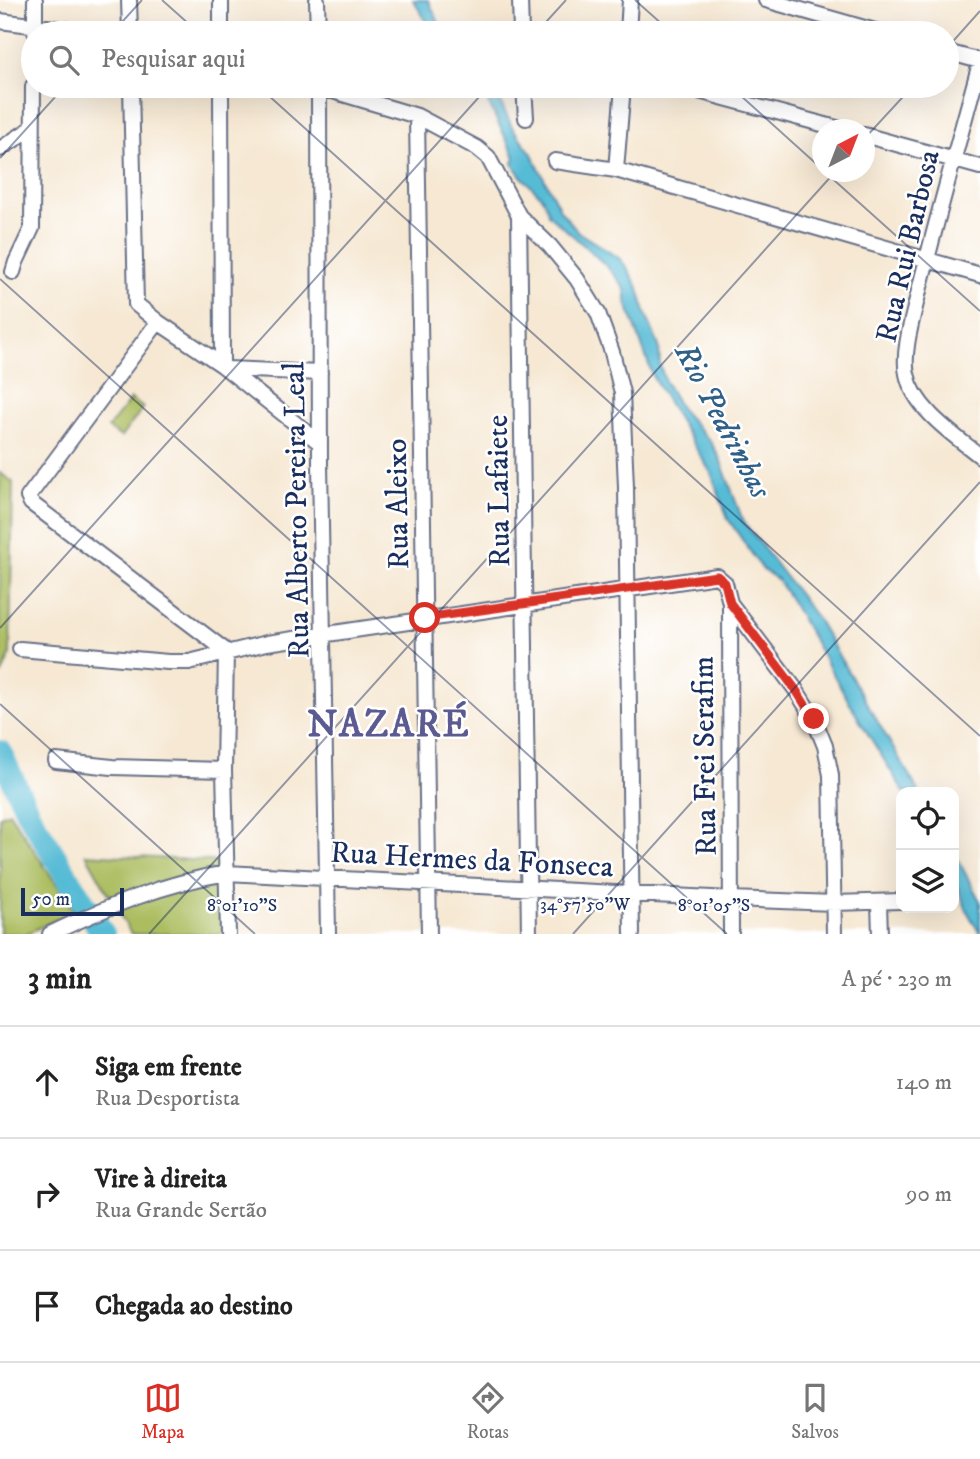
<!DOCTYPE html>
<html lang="pt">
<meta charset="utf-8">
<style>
:root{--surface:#fff;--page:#f2f2f2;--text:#222;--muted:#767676;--line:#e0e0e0;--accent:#d93025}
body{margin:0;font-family:"IM FELL DW Pica",serif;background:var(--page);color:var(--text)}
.controls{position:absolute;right:21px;bottom:21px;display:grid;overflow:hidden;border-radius:14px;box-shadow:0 7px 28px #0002}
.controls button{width:63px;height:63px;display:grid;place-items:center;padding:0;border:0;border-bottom:2px solid var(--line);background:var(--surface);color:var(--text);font:35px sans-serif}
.compass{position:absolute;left:812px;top:119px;width:63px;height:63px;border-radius:50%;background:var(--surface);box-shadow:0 7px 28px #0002;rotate:42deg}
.scale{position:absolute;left:21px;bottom:18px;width:103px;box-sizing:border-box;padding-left:7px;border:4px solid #1b2f5e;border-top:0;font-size:19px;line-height:24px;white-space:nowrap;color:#1b2f5e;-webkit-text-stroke:5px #fff;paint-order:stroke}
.stop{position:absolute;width:21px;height:21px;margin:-16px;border:5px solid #d93025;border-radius:50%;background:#fff}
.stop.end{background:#d93025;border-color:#fff;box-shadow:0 2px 7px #0008}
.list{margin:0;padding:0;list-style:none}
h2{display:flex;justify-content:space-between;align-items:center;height:91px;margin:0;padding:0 28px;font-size:30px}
h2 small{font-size:23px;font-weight:400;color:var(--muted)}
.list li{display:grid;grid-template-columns:46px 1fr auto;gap:21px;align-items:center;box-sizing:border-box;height:112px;padding:0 28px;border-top:2px solid var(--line)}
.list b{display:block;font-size:26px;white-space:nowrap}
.list p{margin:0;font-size:23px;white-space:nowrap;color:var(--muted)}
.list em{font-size:23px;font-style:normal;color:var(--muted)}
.icon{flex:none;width:38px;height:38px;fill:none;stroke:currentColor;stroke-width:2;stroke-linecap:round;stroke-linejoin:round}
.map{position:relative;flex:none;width:980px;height:934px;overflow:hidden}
.search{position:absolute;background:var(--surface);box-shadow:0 7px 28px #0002;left:21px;right:21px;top:21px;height:77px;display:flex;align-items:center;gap:18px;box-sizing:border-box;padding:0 24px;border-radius:38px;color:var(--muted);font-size:26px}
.sheet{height:427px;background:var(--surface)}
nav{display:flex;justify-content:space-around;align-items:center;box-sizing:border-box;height:98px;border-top:2px solid var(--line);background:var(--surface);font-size:19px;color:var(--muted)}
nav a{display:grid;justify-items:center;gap:4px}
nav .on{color:var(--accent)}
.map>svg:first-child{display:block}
.green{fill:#acbd60;stroke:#64765f;stroke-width:2}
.water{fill:#57bbd5;stroke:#39759a;stroke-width:2}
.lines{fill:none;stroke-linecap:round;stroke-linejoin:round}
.river{stroke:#57bbd5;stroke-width:24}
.minor-casing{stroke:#687087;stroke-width:18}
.minor{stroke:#fff;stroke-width:14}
.route{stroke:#d93025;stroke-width:9}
.ticks{fill:none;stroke:#1b2f5e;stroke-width:2;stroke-opacity:0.45}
.labels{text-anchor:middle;stroke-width:5;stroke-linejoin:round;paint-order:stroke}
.street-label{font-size:30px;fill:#1b2f5e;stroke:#fff}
.water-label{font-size:32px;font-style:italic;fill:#306088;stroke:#fff}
.district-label{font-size:37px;font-weight:bold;letter-spacing:2px;fill:#5b5b91;stroke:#fff}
.ticks-label{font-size:18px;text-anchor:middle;fill:#1b2f5e;stroke:#fff;stroke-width:5;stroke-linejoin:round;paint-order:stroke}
</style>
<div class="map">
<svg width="980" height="934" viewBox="0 0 980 934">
<rect width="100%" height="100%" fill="#fff"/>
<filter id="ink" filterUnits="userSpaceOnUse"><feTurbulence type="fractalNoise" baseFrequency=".0143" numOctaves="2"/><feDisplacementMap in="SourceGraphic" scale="14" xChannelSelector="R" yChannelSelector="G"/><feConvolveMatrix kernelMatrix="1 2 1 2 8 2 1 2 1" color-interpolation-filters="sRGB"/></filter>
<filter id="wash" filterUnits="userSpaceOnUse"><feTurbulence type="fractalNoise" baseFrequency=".00686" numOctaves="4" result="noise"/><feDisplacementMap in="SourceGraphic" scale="28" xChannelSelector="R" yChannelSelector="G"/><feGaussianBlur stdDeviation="1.57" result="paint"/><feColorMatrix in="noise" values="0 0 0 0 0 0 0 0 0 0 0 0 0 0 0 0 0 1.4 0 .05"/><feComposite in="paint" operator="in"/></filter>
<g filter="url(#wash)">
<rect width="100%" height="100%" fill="#f6e8d3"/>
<path class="green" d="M131,399l12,9 -22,29 -13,-9z
M0,473l13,9 -3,173 -8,19h-2z
M9,812l65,99 -48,23h-26v-118z
M86,854l139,8 5,72h-99z"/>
<path class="water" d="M413,0h15l16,33h-10z
M480,86h13l19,41 20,27 28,56 18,22 42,27 7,9 12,21 6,23 14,34 1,19 5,16 15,27 31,34 9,17 23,62 73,96 103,175h-15l-44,-71 -67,-117 -16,-25 -14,-9 -35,-51 -17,-46 -57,-94 -28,-78c0,-1 0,-9 -1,-10 -7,-20 -59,-60 -77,-77 -2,-23 -28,-31 -35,-51l2,-6z
M954,852l26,49v33l-13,-23 -13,-33z"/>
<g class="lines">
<path class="river" d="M0,752l29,63 74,119"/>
</g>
</g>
<g filter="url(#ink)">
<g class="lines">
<g class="minor-casing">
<path id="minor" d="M129,0l1,33
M317,0l1,33
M520,0l1,33
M766,0l116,33
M0,21l92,12
M35,32v-32
M221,33v-33
M628,33l2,-33
M947,52l33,9
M980,63c-21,77 -43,154 -62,232 -5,22 -16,57 -11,79 7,35 47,61 73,82
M131,86l5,218 22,18
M221,86l1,279
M316,86l101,30 60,32 11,9 31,59 31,30 27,33 21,34 14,39 10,41 4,94 6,447
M319,86l1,378 8,470
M524,86l2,32
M680,86l164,44
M417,116l12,818
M864,135l116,32
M0,149l32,-21
M555,161l61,9 364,105
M616,170l7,-84
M519,216l10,718
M13,272l3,-10 16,-34 1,-142
M227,369l93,4
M730,603l66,87 18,29 11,27 6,29 3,159
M20,649l148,13h21l78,-19 450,-67 8,7 5,20 1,331
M56,761l56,6 112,3
M879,903l1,31
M50,934c57,-27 114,-51 177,-61l504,26 103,4 67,-2
M228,934l-4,-164 2,-119 -195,-148 -3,-6 130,-175 64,43 98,78"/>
</g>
<use href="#minor" class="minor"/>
</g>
</g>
<g class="lines" filter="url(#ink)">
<path class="route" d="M425,618l292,-42 8,7 5,20 66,87 18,29"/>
</g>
<path class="ticks" d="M162,0l37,33M635,0l37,33M112,33l30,-33M536,33l30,-33M947,48l33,-37M258,86l722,650M730,86l92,83M864,139l49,-53M0,158l65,-72M825,172l155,139M0,279l727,655M0,628l489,-542M0,704l255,230M149,934l686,-762M573,934l407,-452"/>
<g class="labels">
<g class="street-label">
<text transform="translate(907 246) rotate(-77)" y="10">Rua Rui Barbosa</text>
<text transform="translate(498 491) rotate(-91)" y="10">Rua Lafaiete</text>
<text transform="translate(397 504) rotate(-91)" y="10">Rua Aleixo</text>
<text transform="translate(296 510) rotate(-91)" y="10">Rua Alberto Pereira Leal</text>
<text transform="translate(704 756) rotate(-91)" y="10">Rua Frei Serafim</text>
<text transform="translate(472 859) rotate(3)" y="10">Rua Hermes da Fonseca</text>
</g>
<g class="water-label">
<text transform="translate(724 420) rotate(62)" y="11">Rio Pedrinhas</text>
</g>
<g class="district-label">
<text x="389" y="736">NAZARÉ</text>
</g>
</g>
<g class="ticks-label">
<text x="585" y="910">34°57'50"W</text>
<text x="242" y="911">8°01'10"S</text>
<text x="714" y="911">8°01'05"S</text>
</g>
</svg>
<div class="controls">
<button><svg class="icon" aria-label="locate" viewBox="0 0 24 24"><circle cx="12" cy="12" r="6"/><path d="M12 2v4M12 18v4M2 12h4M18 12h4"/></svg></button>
<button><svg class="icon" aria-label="layers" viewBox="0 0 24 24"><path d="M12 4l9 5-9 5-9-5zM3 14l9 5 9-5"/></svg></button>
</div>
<svg class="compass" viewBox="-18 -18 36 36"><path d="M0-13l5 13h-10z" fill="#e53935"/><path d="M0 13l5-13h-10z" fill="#767676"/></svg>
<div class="scale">50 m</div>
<div class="stop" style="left:425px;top:618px"></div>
<div class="stop end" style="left:814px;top:719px"></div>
<div class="search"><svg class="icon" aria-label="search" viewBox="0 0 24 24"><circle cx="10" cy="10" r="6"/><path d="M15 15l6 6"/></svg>Pesquisar aqui</div>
</div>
<section class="sheet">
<h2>3 min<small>A pé · 230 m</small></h2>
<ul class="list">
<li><svg class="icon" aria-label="ahead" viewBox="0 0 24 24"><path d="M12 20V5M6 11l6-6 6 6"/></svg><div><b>Siga em frente</b><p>Rua Desportista</p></div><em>140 m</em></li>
<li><svg class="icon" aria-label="right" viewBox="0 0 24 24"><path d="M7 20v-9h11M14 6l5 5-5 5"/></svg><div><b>Vire à direita</b><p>Rua Grande Sertão</p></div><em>90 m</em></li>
<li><svg class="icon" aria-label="arrive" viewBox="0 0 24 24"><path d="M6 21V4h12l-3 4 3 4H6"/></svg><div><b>Chegada ao destino</b></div></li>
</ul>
</section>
<nav>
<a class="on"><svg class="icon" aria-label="map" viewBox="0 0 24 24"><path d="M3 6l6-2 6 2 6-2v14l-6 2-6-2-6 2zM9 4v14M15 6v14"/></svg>Mapa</a>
<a><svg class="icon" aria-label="directions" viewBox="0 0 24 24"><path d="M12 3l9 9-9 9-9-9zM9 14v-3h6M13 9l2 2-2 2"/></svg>Rotas</a>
<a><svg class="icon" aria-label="saved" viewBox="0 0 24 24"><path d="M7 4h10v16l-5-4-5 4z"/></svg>Salvos</a>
</nav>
